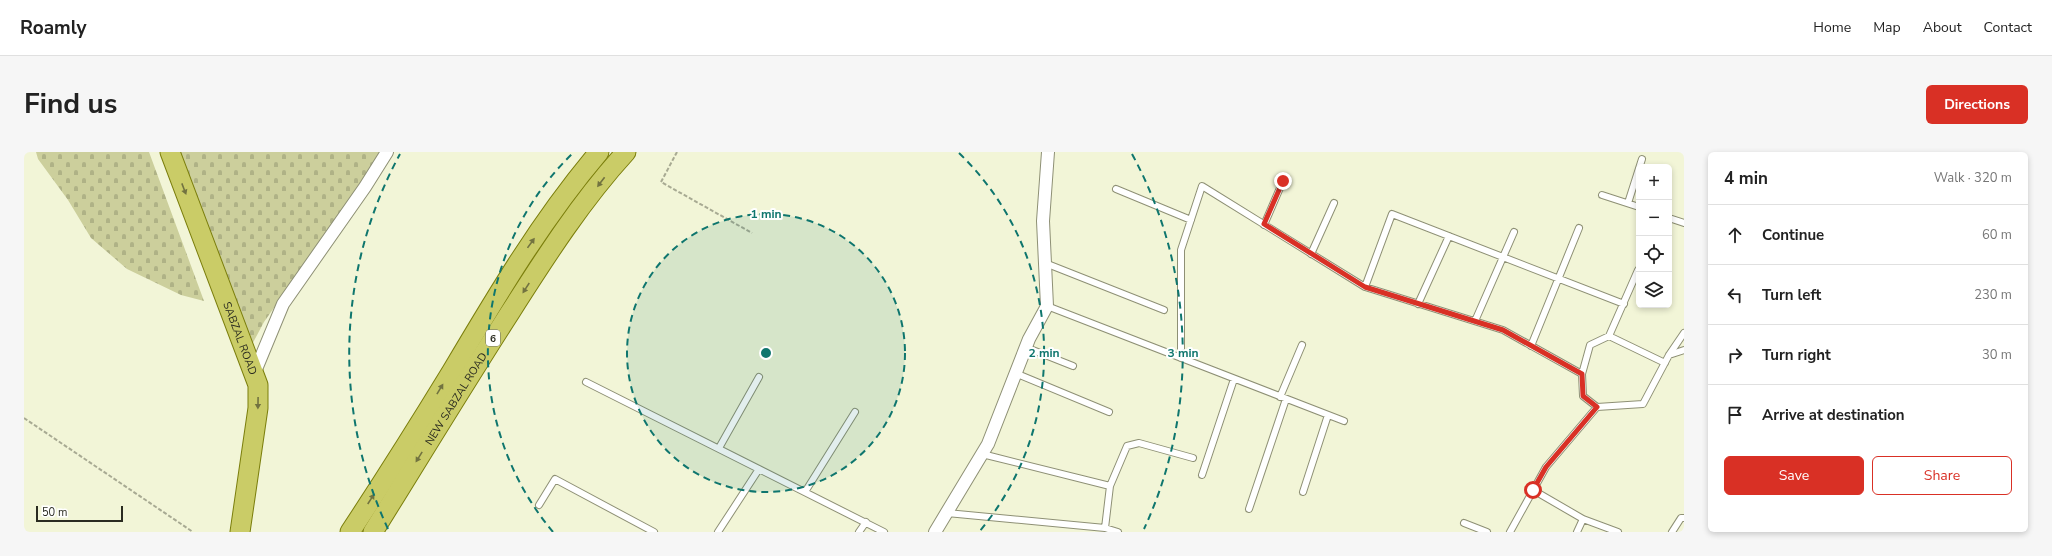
<!DOCTYPE html>
<meta charset="utf-8">
<style>
:root{--surface:#fff;--page:#f6f6f6;--text:#222;--muted:#767676;--line:#e0e0e0;--accent:#d93025}
body{margin:0;font-family:"Nunito Sans",sans-serif;background:var(--page);color:var(--text)}
.controls{position:absolute;right:12px;top:12px;display:grid;overflow:hidden;border-radius:6px;box-shadow:0 2px 6px #0003}
.controls button{width:36px;height:36px;display:grid;place-items:center;padding:0;border:0;border-bottom:1px solid var(--line);background:var(--surface);color:var(--text);font:20px sans-serif}
.scale{position:absolute;left:12px;bottom:10px;width:87px;box-sizing:border-box;padding-left:4px;border:2px solid #2a2b20;border-top:0;font-size:11px;line-height:14px;white-space:nowrap;color:#2a2b20;-webkit-text-stroke:3px #fff;paint-order:stroke}
.stop{position:absolute;width:12px;height:12px;margin:-9px;border:3px solid #d93025;border-radius:50%;background:#fff}
.stop.end{background:#d93025;border-color:#fff;box-shadow:0 1px 4px #0008}
.list{margin:0;padding:0;list-style:none}
h2{display:flex;justify-content:space-between;align-items:center;height:52px;margin:0;padding:0 16px;font-size:17px}
h2 small{font-size:13px;font-weight:400;color:var(--muted)}
.list li{display:grid;grid-template-columns:26px 1fr auto;gap:12px;align-items:center;box-sizing:border-box;height:60px;padding:0 16px;border-top:1px solid var(--line)}
.list b{display:block;font-size:15px;white-space:nowrap}
.list em{font-size:13px;font-style:normal;color:var(--muted)}
.actions{display:flex;gap:8px;padding:12px 16px}
.actions a{flex:1;padding:9px 0;border:1px solid var(--accent);border-radius:6px;text-align:center;font-size:14px;color:var(--accent)}
.actions .main{background:var(--accent);color:#fff}
.icon{flex:none;width:22px;height:22px;fill:none;stroke:currentColor;stroke-width:2;stroke-linecap:round;stroke-linejoin:round}
.map{position:relative;flex:none;width:1660px;height:380px;overflow:hidden;border-radius:6px}
header{display:flex;align-items:center;gap:24px;box-sizing:border-box;height:56px;padding:0 20px;background:var(--surface);border-bottom:1px solid var(--line)}
header strong{font-size:19px}
nav{display:flex;gap:22px;margin-inline-start:auto;font-size:14px}
.intro{display:flex;align-items:center;justify-content:space-between;box-sizing:border-box;height:96px;padding:0 24px}
h1{margin:0;font-size:28px}
.button{padding:10px 18px;border-radius:6px;background:var(--accent);color:#fff;font-size:14px;font-weight:700}
main{display:flex;gap:24px;padding:0 24px}
aside{flex:1;background:var(--surface);border-radius:6px;box-shadow:0 2px 6px #0003}
.map>svg:first-child{display:block}
.cemetery{fill:url(#cemetery-stones)}
.lines{fill:none;stroke-linecap:round;stroke-linejoin:round}
.lane-casing{stroke:#8e9075;stroke-width:8}
.street-casing{stroke:#8e9075;stroke-width:14}
.primary-casing{stroke:#7b7e0c;stroke-width:21}
.path{stroke:#a8aa93;stroke-width:2;stroke-dasharray:4 2;stroke-linecap:butt}
.lane{stroke:#fff;stroke-width:6}
.street{stroke:#fff;stroke-width:12}
.primary{stroke:#cacc67;stroke-width:19}
.oneway{fill:#727340}
.route{stroke:#d93025;stroke-width:5}
.ring{fill:none;stroke:#0f766e;stroke-width:2;stroke-dasharray:7 5}
.labels{text-anchor:middle;stroke-width:4;stroke-linejoin:round;paint-order:stroke}
.shield{fill:#fff;stroke:#6a6b63;stroke-width:1}
.shield-label{font-size:10px;font-weight:bold;fill:#2a2b20}
.street-label{font-size:11px;fill:#2a2b20;stroke:#fff}
.centre{fill:#0f766e;stroke:#fff;stroke-width:2}
.ring-label{font-size:12px;text-anchor:middle;font-weight:bold;fill:#0f766e;stroke:#fff;stroke-width:4;stroke-linejoin:round;paint-order:stroke}
</style>
<header>
<strong>Roamly</strong>
<nav><a>Home</a><a>Map</a><a>About</a><a>Contact</a></nav>
</header>
<div class="intro"><h1>Find us</h1><a class="button">Directions</a></div>
<main>
<div class="map">
<svg width="1660" height="380" viewBox="0 0 1660 380">
<defs>
<pattern id="cemetery-stones" width="16" height="16" patternUnits="userSpaceOnUse"><rect width="16" height="16" fill="#cccf9c"/><path d="M2 7V4a2 2 0 0 1 4 0v3zM10 15v-3a2 2 0 0 1 4 0v3z" fill="#afb286"/></pattern>
</defs>
<rect width="100%" height="100%" fill="#f2f5d7"/>
<path class="cemetery" d="M12,0h113l55,149 -23,-6 -54,-26 -36,-31 -23,-38 -30,-41z
M144,0h215l-119,170 -16,30z"/>
<g class="lines">
<g class="lane-casing">
<path id="lane" d="M1092,37l75,31
M1578,43l37,12
M1604,51l14,-44
M1645,66l15,5
M1240,73l19,-44
M1287,102l23,-51
M1021,111l119,47
M1341,135l27,-73 232,90
M1394,152l31,-68
M1023,154l297,115
M1451,169l39,-89
M1585,184l29,-66
M1507,194l48,-118
M1001,195l48,19
M1645,203l15,-5
M1157,206v-108l21,-64 163,101 138,43 79,44 1,22 14,11
M991,221l94,39
M1558,222l8,-29 19,-9 56,27
M562,230l298,150
M1256,245l22,-52
M695,296l40,-71
M958,302l128,32
M1178,323l32,-96
M1509,338l50,29 35,13
M781,340l50,-80
M1279,340l25,-77
M515,353l16,-26 99,53
M1225,357l37,-110
M923,361l158,15 13,4
M1440,371l23,9
M1081,376l5,-42 17,-40 12,-3 54,15
M694,380l41,-63
M835,380l7,-10
M1486,380l36,-65 51,-60 46,-3 26,-49 15,-22
M1553,380l6,-13
M1648,380l9,-14h3"/>
</g>
<g class="street-casing">
<path id="street" d="M230,222l29,-70 82,-117 22,-35
M911,380l53,-88 41,-105 18,-33 -4,-85 5,-69"/>
</g>
<g class="primary-casing">
<g id="primary">
<path id="s1" d="M146,0l88,233v23l-18,124"/>
<path d="M326,380c35,-53 69,-107 102,-161 45,-76 90,-152 147,-219"/>
<path id="s2" d="M349,380c46,-74 91,-148 138,-221 35,-55 71,-111 115,-159"/>
</g>
</g>
<path class="path" d="M653,0l-16,30 91,51
M0,266l169,114"/>
<use href="#lane" class="lane"/>
<use href="#street" class="street"/>
<use href="#primary" class="primary"/>
</g>
<defs><path id="oneway-solid" d="M-6-.8H1V-3.2L6.5 0L1 3.2V.8H-6Z"/></defs>
<g class="oneway">
<use href="#oneway-solid" transform="translate(577 30) rotate(127)"/>
<use href="#oneway-solid" transform="translate(160 37) rotate(69)"/>
<use href="#oneway-solid" transform="translate(507 91) rotate(-54)"/>
<use href="#oneway-solid" transform="translate(502 136) rotate(123)"/>
<use href="#oneway-solid" transform="translate(416 237) rotate(-59)"/>
<use href="#oneway-solid" transform="translate(234 251) rotate(91)"/>
<use href="#oneway-solid" transform="translate(395 305) rotate(122)"/>
<use href="#oneway-solid" transform="translate(347 347) rotate(-57)"/>
</g>
<g class="lines">
<path class="route" d="M1259,29l-19,43 101,63 138,43 79,44 1,22 14,11 -51,60 -13,23"/>
</g>
<circle cx="742" cy="201" r="139" fill="#0f766e" fill-opacity=".12"/>
<g class="ring">
<circle cx="742" cy="201" r="139"/>
<path d="M529 380A278 278 0 0 1 549 1M935 1A278 278 0 0 1 955 380"/>
<path d="M364 377A417 417 0 0 1 376 2M1108 2A417 417 0 0 1 1120 377"/>
</g>
<g class="labels">
<rect class="shield" x="462" y="178" width="14" height="16" rx="3"/>
<g class="shield-label">
<text x="469" y="190">6</text>
</g>
<g class="street-label">
<text dy="4" stroke="none"><textPath href="#s1" startOffset="199">SABZAL ROAD</textPath></text>
<text dy="4" stroke="none"><textPath href="#s2" startOffset="157">NEW SABZAL ROAD</textPath></text>
</g>
</g>
<circle cx="742" cy="201" r="6" class="centre"/>
<g class="ring-label">
<text x="742" y="66">1 min</text>
<text x="1020" y="205">2 min</text>
<text x="1159" y="205">3 min</text>
</g>
</svg>
<div class="controls">
<button>+</button>
<button>−</button>
<button><svg class="icon" aria-label="locate" viewBox="0 0 24 24"><circle cx="12" cy="12" r="6"/><path d="M12 2v4M12 18v4M2 12h4M18 12h4"/></svg></button>
<button><svg class="icon" aria-label="layers" viewBox="0 0 24 24"><path d="M12 4l9 5-9 5-9-5zM3 14l9 5 9-5"/></svg></button>
</div>
<div class="scale">50 m</div>
<div class="stop" style="left:1509px;top:338px"></div>
<div class="stop end" style="left:1259px;top:29px"></div>
</div>
<aside>
<h2>4 min<small>Walk · 320 m</small></h2>
<ul class="list">
<li><svg class="icon" aria-label="ahead" viewBox="0 0 24 24"><path d="M12 20V5M6 11l6-6 6 6"/></svg><div><b>Continue</b></div><em>60 m</em></li>
<li><svg class="icon" aria-label="left" viewBox="0 0 24 24"><path d="M17 20v-9H6M10 6l-5 5 5 5"/></svg><div><b>Turn left</b></div><em>230 m</em></li>
<li><svg class="icon" aria-label="right" viewBox="0 0 24 24"><path d="M7 20v-9h11M14 6l5 5-5 5"/></svg><div><b>Turn right</b></div><em>30 m</em></li>
<li><svg class="icon" aria-label="arrive" viewBox="0 0 24 24"><path d="M6 21V4h12l-3 4 3 4H6"/></svg><div><b>Arrive at destination</b></div></li>
</ul>
<div class="actions"><a class="main">Save</a><a>Share</a></div>
</aside>
</main>
